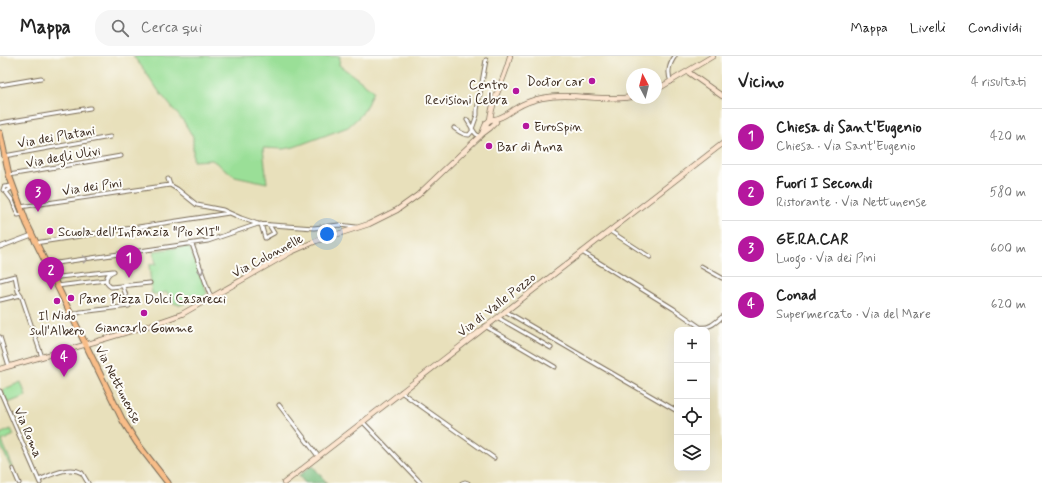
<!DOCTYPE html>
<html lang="it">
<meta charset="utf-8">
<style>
:root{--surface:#fff;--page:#f6f6f6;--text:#222;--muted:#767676;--line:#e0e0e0;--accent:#b5179e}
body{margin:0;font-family:Mynerve,sans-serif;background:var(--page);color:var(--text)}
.controls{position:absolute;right:12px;bottom:12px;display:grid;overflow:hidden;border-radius:8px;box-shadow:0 4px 16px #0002}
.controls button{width:36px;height:36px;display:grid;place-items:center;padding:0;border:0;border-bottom:1px solid var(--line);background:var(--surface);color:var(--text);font:20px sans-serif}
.compass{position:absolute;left:626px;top:12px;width:36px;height:36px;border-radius:50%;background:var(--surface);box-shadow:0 4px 16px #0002;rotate:353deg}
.you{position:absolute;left:327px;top:178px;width:14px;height:14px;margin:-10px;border:3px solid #fff;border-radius:50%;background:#1a73e8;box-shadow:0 0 0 6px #1a73e833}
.badge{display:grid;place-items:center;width:26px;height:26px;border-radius:50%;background:var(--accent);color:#fff;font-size:13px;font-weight:700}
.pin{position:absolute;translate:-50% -33px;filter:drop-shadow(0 1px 2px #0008)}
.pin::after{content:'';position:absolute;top:21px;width:14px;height:12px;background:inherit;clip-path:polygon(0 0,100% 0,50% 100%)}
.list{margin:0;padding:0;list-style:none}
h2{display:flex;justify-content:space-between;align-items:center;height:52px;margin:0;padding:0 16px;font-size:17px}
h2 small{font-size:13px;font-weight:400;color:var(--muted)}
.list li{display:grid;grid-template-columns:26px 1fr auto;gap:12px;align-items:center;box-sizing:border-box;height:56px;padding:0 16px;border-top:1px solid var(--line)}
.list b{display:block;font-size:15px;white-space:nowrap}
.list p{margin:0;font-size:13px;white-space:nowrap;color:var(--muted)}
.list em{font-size:13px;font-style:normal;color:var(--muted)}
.icon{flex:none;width:22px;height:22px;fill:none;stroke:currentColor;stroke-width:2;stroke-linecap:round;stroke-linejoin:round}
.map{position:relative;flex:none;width:722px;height:427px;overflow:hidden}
header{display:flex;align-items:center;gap:24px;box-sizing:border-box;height:56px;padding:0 20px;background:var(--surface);border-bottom:1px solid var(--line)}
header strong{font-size:19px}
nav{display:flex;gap:22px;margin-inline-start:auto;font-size:14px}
.search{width:280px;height:36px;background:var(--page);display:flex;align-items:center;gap:10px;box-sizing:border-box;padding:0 14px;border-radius:16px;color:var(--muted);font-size:15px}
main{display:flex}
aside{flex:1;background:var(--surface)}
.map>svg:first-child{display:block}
.green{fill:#9adf97;stroke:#6a845a}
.forest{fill:#7bbe80;stroke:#5b744f}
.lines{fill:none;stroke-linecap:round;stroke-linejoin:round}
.street-casing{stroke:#786a55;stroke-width:5}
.secondary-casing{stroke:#786a55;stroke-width:6}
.primary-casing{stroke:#786a55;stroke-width:7}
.street{stroke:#fff;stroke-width:3}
.secondary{stroke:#fce5cf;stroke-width:4.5}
.primary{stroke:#f8bd88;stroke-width:5}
.oneway{stroke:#a79f9a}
.poi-dot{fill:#b5179e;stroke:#fdfcf7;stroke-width:1.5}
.labels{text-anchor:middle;stroke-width:4;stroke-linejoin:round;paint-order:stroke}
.poi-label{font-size:13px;fill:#3b2a1e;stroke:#fdfcf7;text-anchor:start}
.street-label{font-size:13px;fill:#3b2a1e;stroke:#fdfcf7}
</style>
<header>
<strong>Mappa</strong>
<div class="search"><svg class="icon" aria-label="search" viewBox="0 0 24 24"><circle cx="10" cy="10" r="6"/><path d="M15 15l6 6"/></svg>Cerca qui</div>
<nav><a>Mappa</a><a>Livelli</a><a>Condividi</a></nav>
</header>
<main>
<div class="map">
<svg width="722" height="427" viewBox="0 0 722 427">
<rect width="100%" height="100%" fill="#fdfcf7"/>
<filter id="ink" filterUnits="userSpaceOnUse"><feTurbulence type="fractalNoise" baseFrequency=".025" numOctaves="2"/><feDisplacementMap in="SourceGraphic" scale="8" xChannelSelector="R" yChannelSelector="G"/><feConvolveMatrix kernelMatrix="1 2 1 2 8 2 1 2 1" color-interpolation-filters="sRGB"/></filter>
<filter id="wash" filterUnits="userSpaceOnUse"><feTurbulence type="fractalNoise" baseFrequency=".012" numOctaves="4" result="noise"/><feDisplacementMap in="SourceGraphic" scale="16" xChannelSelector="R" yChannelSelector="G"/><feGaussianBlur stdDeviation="0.9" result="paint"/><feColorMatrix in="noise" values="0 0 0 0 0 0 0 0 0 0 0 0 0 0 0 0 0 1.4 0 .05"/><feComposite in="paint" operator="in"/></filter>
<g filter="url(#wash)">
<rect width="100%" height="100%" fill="#e8e0bb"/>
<path class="green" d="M133,0h207l-1,9 31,23 3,3 -8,18 -5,7 -12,11 -54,20 -11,2 -20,-1 4,35 -32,-7 -23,-16 -19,1v-24l-9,-15 -24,-29 -18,-26z
M189,190l18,47 -3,3 -24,9 -7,-2 -6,-11 -8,2h-7l-3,-29 7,-1 -2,-13z
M21,326l5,14 -18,7 -6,-13z
M11,373l3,6 -12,6 11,26 -2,1 -11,-24v-10z"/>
<path class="forest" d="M312,409l15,18h-22l-6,-7z"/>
</g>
<g filter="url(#ink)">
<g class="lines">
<g class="street-casing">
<path id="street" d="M671,26c-4,-10 -2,-17 4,-26
M0,29l41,-7
M467,64l8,13 4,4
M0,67l90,-15
M454,72c4,3 9,7 15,7l4,-5
M472,73l5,-14v-5l9,-50
M4,100l106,-19
M9,119l112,-19
M168,123l2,6
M12,130l-8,1 -1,3 3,2 7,-5
M6,136l6,8 6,15 5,-1
M20,151l150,-22 7,4 20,16 26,5 18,8 17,6 56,4 25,-3 17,2
M261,168l4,14 9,-5 -5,-8
M610,175l40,26
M35,187l194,-30
M192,188l19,54
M0,191l32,-12
M582,196l92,57 26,18c9,2 16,-5 22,-10
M47,210l10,-3 151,-22 50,-17
M701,210l21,12
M114,215c-8,3 -11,11 -3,16l39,-4
M0,224l15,-4 3,15 3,4 21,62
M54,224l5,-3 54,-6
M57,230l49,-6
M0,244l21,-5
M505,255l172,100
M71,259l10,-3 48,-6 -6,-20
M498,261l4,3 49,28
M485,270l70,41
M0,281l9,29
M0,335l40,92
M401,336l93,66
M279,349l39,51
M363,366l58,61
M13,413l6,14
M39,424c12,-5 30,-15 43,-7l6,10
M462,427l3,-1 3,1"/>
</g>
<g class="secondary-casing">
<path id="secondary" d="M688,16l34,24
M656,34l57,-34
M494,63c8,0 15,-7 22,-11 8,-5 16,-8 26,-10 30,-6 60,4 90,-1
M490,64c2,-23 16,-42 20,-64
M482,78c3,-7 3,-13 11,-15l3,3 -6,6 -3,-1 -1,-4
M0,313c57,-17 114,-31 171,-51l11,-4 109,-62 25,-11 53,-17 28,-14 21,-15 64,-61 8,-6
M284,427l438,-339"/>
</g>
<g class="primary-casing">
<path id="primary" d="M0,77l9,42 18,49 96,197 14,22 31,40"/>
</g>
<use href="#street" class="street"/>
<use href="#secondary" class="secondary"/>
<use href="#primary" class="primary"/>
</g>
<defs><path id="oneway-chevron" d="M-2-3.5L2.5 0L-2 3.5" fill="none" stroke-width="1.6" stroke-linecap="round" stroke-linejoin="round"/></defs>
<g class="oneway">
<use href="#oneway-chevron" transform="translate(85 203) rotate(-8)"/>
<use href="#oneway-chevron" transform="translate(201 215) rotate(71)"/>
</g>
</g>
<g class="poi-dot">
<circle cx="592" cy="25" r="4"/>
<circle cx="516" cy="35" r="4"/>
<circle cx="526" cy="70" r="4"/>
<circle cx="489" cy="90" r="4"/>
<circle cx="50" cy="175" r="4"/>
<circle cx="71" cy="242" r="4"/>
<circle cx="57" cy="245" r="4"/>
<circle cx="144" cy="257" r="4"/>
</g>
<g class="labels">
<g class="poi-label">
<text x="584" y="30" text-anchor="end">Doctor car</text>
<text x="508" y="33" text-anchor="end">Centro<tspan x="508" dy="15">Revisioni Cebra</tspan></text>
<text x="534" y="75">EuroSpin</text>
<text x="497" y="95">Bar di Anna</text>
<text x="58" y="180">Scuola dell'Infanzia "Pio XII"</text>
<text x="79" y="247">Pane Pizza Dolci Casarecci</text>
<text x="57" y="264" text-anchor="middle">Il Nido<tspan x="57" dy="15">sull'Albero</tspan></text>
<text x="144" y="276" text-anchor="middle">Giancarlo Gomme</text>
</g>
<g class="street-label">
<text transform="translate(56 80) rotate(-10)" y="5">Via dei Platani</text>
<text transform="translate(63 100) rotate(-10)" y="5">Via degli Ulivi</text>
<text transform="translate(92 130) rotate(-8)" y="5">Via dei Pini</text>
<text transform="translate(267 199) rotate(-28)" y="5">Via Colonnelle</text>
<text transform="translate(496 248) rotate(-38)" y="5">Via di Valle Pozzo</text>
<text transform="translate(119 328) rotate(63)" y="5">Via Nettunense</text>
<text transform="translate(29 376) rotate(67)" y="5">Via Roma</text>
</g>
</g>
</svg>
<div class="controls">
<button>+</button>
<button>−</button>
<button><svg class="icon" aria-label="locate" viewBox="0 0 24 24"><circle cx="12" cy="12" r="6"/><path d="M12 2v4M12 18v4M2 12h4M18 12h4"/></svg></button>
<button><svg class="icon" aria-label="layers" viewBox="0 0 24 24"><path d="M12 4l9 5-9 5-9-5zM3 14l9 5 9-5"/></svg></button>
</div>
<svg class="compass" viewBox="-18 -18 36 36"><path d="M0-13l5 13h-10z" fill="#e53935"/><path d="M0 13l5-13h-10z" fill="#767676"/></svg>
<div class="you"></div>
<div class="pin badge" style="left:129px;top:222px">1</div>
<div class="pin badge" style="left:51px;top:234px">2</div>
<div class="pin badge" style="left:38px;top:156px">3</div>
<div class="pin badge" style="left:64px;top:321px">4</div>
</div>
<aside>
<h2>Vicino<small>4 risultati</small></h2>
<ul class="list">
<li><span class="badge">1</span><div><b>Chiesa di Sant'Eugenio</b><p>Chiesa · Via Sant'Eugenio</p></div><em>420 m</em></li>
<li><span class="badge">2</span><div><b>Fuori I Secondi</b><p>Ristorante · Via Nettunense</p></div><em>580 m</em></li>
<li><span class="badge">3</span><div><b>GE.RA.CAR</b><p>Luogo · Via dei Pini</p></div><em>600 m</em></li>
<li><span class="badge">4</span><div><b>Conad</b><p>Supermercato · Via del Mare</p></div><em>620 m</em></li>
</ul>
</aside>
</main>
